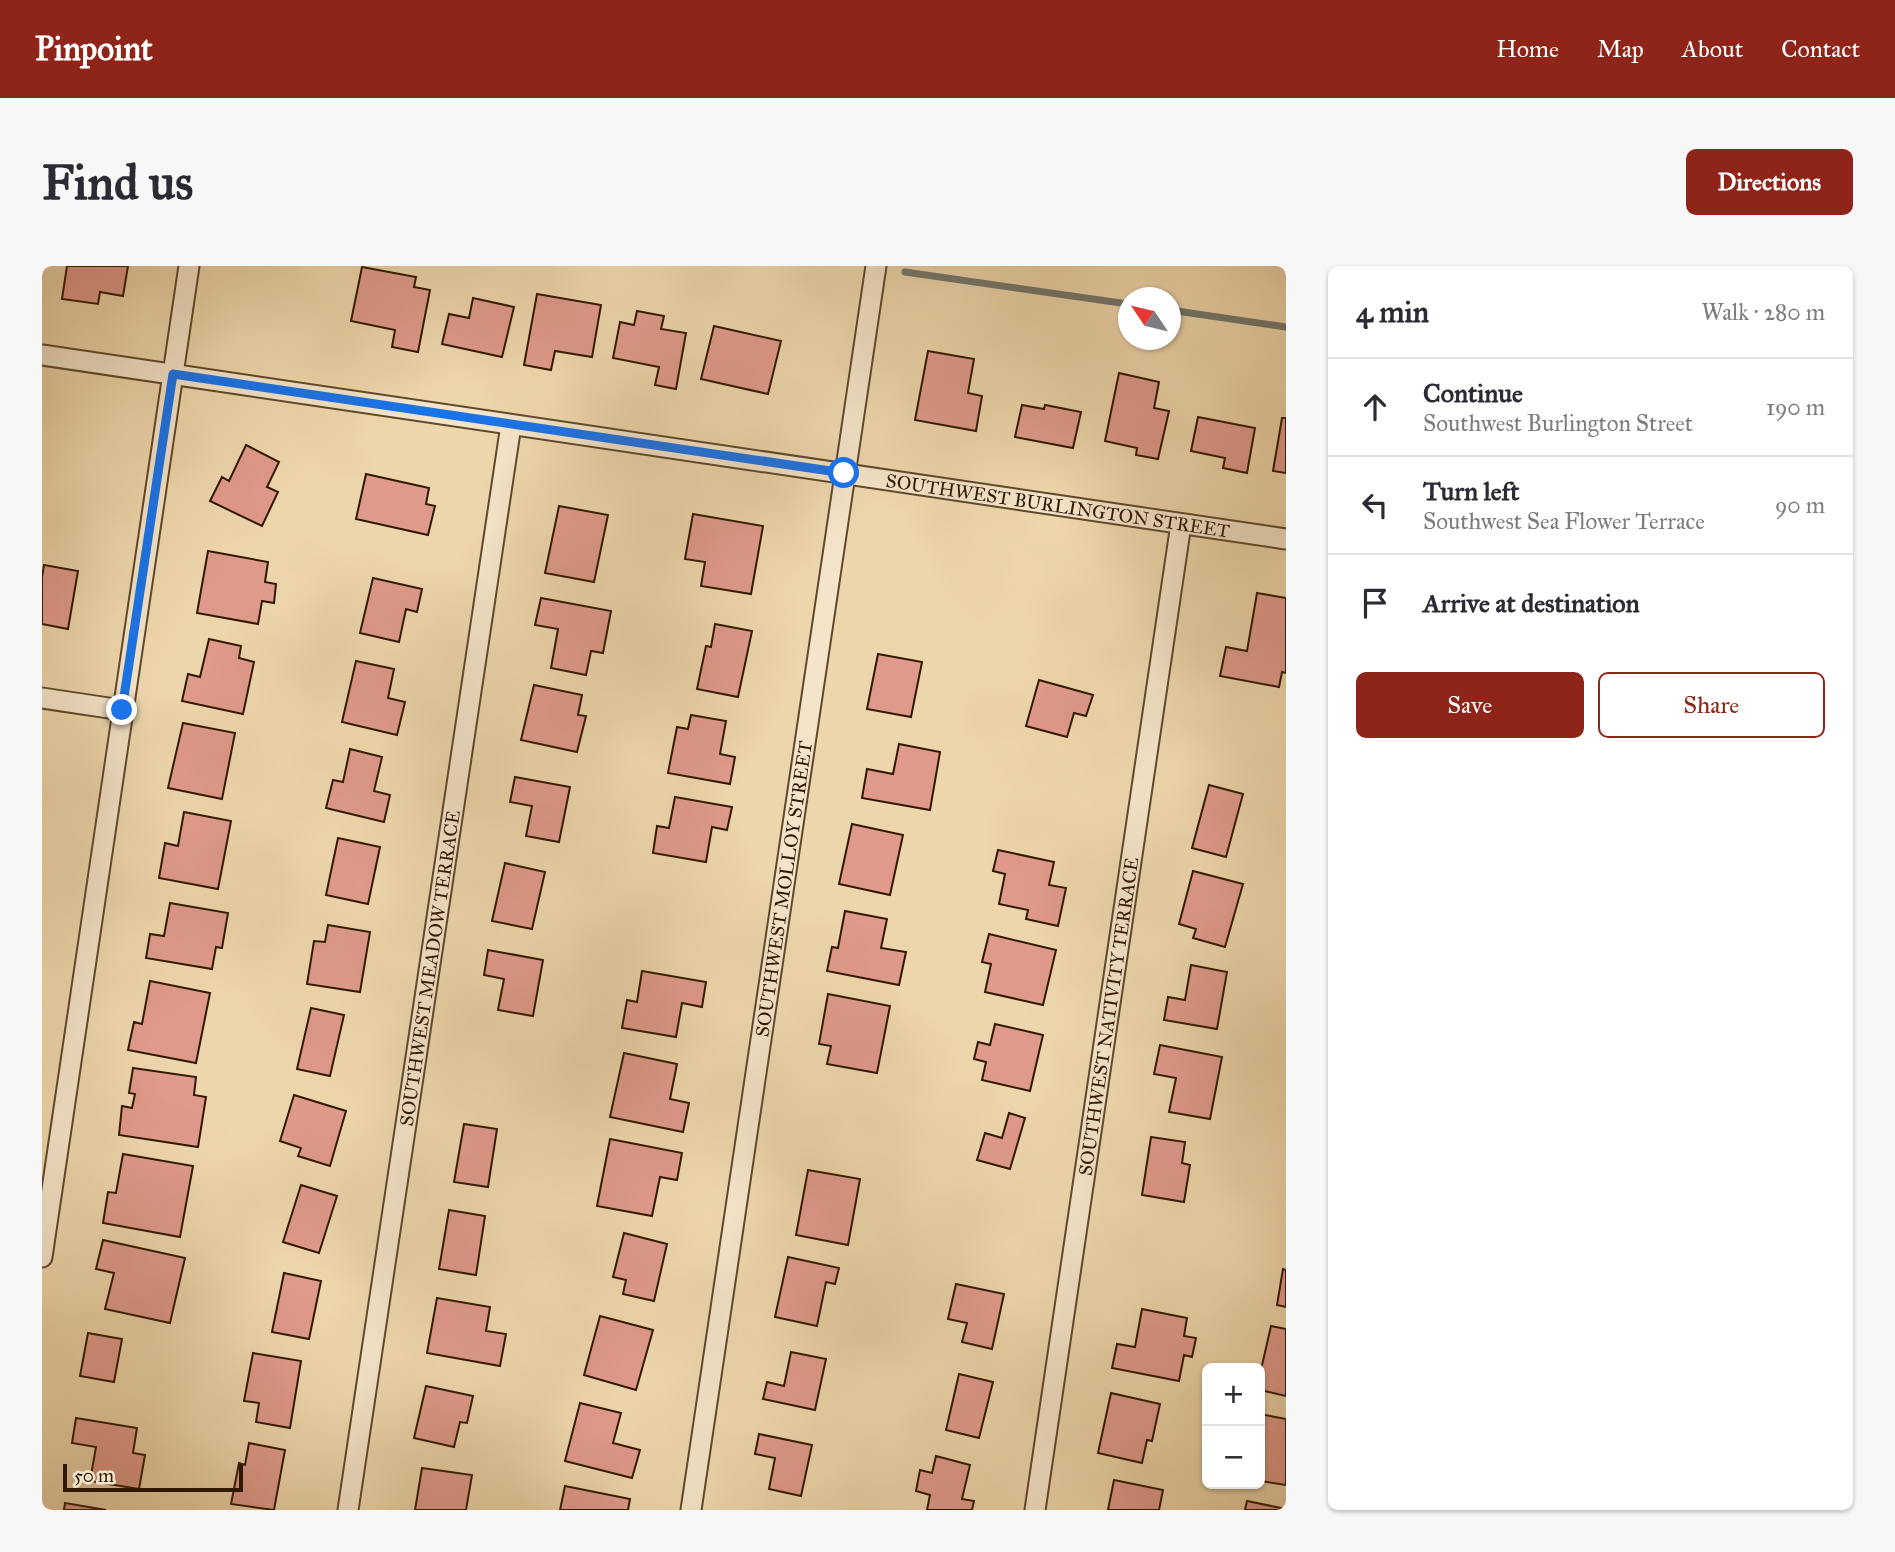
<!DOCTYPE html>
<meta charset="utf-8">
<style>
:root{--surface:#fff;--page:#f7f7f7;--text:#2b2b33;--muted:#7c7c81;--line:#e1e1e2;--accent:#8f2418}
body{margin:0;font-family:"IM FELL Great Primer",serif;background:var(--page);color:var(--text)}
.controls{position:absolute;right:21px;bottom:21px;display:grid;overflow:hidden;border-radius:10px;box-shadow:0 2px 5px #0004}
.controls button{width:63px;height:63px;display:grid;place-items:center;padding:0;border:0;border-bottom:2px solid var(--line);background:var(--surface);color:var(--text);font:35px sans-serif}
.compass{position:absolute;left:1076px;top:21px;width:63px;height:63px;border-radius:50%;background:var(--surface);box-shadow:0 2px 5px #0004;rotate:305deg}
.scale{position:absolute;left:21px;bottom:18px;width:180px;box-sizing:border-box;padding-left:7px;border:4px solid #301800;border-top:0;font-size:19px;line-height:24px;white-space:nowrap;color:#301800;-webkit-text-stroke:5px #f4e4c9;paint-order:stroke}
.stop{position:absolute;width:21px;height:21px;margin:-16px;border:5px solid #1a73e8;border-radius:50%;background:#fff}
.stop.end{background:#1a73e8;border-color:#fff;box-shadow:0 2px 7px #0008}
.list{margin:0;padding:0;list-style:none}
h2{display:flex;justify-content:space-between;align-items:center;height:91px;margin:0;padding:0 28px;font-size:30px}
h2 small{font-size:23px;font-weight:400;color:var(--muted)}
.list li{display:grid;grid-template-columns:46px 1fr auto;gap:21px;align-items:center;box-sizing:border-box;height:98px;padding:0 28px;border-top:2px solid var(--line)}
.list b{display:block;font-size:26px;white-space:nowrap}
.list p{margin:0;font-size:23px;white-space:nowrap;color:var(--muted)}
.list em{font-size:23px;font-style:normal;color:var(--muted)}
.actions{display:flex;gap:14px;padding:21px 28px}
.actions a{flex:1;padding:16px 0;border:2px solid var(--accent);border-radius:10px;text-align:center;font-size:24px;color:var(--accent)}
.actions .main{background:var(--accent);color:#fff}
.icon{flex:none;width:38px;height:38px;fill:none;stroke:currentColor;stroke-width:2;stroke-linecap:round;stroke-linejoin:round}
.map{position:relative;flex:none;width:1244px;height:1244px;overflow:hidden;border-radius:10px}
header{display:flex;align-items:center;gap:42px;box-sizing:border-box;height:98px;padding:0 35px;background:var(--accent);color:#fff}
header strong{font-size:33px}
nav{display:flex;gap:38px;margin-inline-start:auto;font-size:24px}
.intro{display:flex;align-items:center;justify-content:space-between;box-sizing:border-box;height:168px;padding:0 42px}
h1{margin:0;font-size:49px}
.button{padding:18px 32px;border-radius:10px;background:var(--accent);color:#fff;font-size:24px;font-weight:700}
main{display:flex;gap:42px;padding:0 42px}
aside{flex:1;background:var(--surface);border-radius:10px;box-shadow:0 2px 5px #0004}
.map>svg:first-child{display:block}
.lines{fill:none;stroke-linecap:round;stroke-linejoin:round}
.stream{stroke:#73776d;stroke-width:7}
.building{fill:#e09a8b;stroke:#301800;stroke-width:2}
.minor-casing{stroke:#60482b;stroke-width:23}
.minor{stroke:#f4e4c9;stroke-width:19}
.route{stroke:#1a73e8;stroke-width:9}
.labels{text-anchor:middle;stroke-width:5;stroke-linejoin:round;paint-order:stroke}
.street-label{font-size:19px;fill:#301800;stroke:#f4e4c9}
</style>
<header>
<strong>Pinpoint</strong>
<nav><a>Home</a><a>Map</a><a>About</a><a>Contact</a></nav>
</header>
<div class="intro"><h1>Find us</h1><a class="button">Directions</a></div>
<main>
<div class="map">
<svg width="1244" height="1244" viewBox="0 0 1244 1244">
<rect width="100%" height="100%" fill="#eed6ac"/>
<filter id="stains"><feTurbulence type="fractalNoise" baseFrequency=".00286" numOctaves="4"/><feColorMatrix values="0 0 0 0 .2 0 0 0 0 .09 0 0 0 0 .02 0 0 0 .5 -.17"/></filter>
<radialGradient id="worn" r=".72"><stop offset=".6" stop-color="#630" stop-opacity="0"/><stop offset="1" stop-color="#630" stop-opacity=".3"/></radialGradient>
<g class="lines">
<path class="stream" d="M863,6l223,32
M1128,44l116,17"/>
</g>
<path class="building" d="M25,0h61l-5,30 -23,-4 -2,12 -36,-5z
M320,1l54,10 -2,10 16,3 -12,62 -26,-5 3,-17 -44,-9z
M495,28l64,11 -9,52 -37,-6 -4,19 -27,-5z
M431,32l41,9 -12,50 -60,-13 7,-30 20,4z
M595,45l27,5 -3,13 25,4 -10,56 -21,-4 4,-18 -46,-9 7,-36 14,3z
M672,60l67,15 -13,53 -67,-15z
M886,85l46,8 -6,34 14,3 -6,35 -61,-11z
M1077,107l40,9 -5,26 15,3 -11,48 -22,-4 1,-7 -32,-7z
M980,139l22,4 1,-4 36,7 -8,36 -58,-11z
M1156,151l57,11 -8,45 -24,-5 2,-10 -34,-7z
M1240,152h4v55l-13,-2z
M204,179l33,17 -12,25 11,5 -16,34 -52,-25 12,-24 7,4z
M324,208l63,14 -3,16 9,2 -7,29 -72,-16z
M517,240l49,9 -14,67 -49,-9z
M651,248l70,12 -12,68 -50,-8 4,-24 -20,-3z
M166,285l60,11 -3,20 11,2 -2,19 -12,-2 -4,23 -61,-11z
M2,299l34,6 -10,58 -26,-5v-47z
M331,312l49,11 -5,23 -11,-3 -7,33 -39,-9z
M1215,327l29,5v75l-4,-1 -3,15 -59,-11 6,-29 21,4z
M499,332l70,13 -8,42 -12,-2 -5,24 -35,-7 7,-39 -23,-4z
M673,358l37,7 -14,66 -41,-8 9,-43 5,1z
M167,373l32,7 -2,12 15,4 -11,52 -61,-13 6,-27 12,3z
M836,388l44,8 -11,55 -44,-8z
M314,395l38,8 -6,29 17,4 -8,33 -55,-13z
M997,414l54,15 -7,21 -12,-3 -7,24 -41,-11z
M492,419l48,10 -4,20 8,1 -9,36 -56,-12z
M649,449l35,6 -6,33 15,3 -5,27 -62,-11 9,-46 11,2z
M141,457l52,10 -13,66 -54,-11z
M857,478l41,8 -10,58 -68,-12 5,-29 26,5z
M308,483l32,8 -8,34 16,4 -6,27 -58,-14 7,-28 10,2z
M473,511l55,10 -11,55 -33,-6 6,-30 -22,-4z
M1167,519l34,9 -17,63 -34,-9z
M633,531l57,10 -5,23 -15,-3 -6,35 -53,-9 4,-27 12,2z
M142,546l47,9 -13,68 -59,-11 6,-35 13,3z
M810,558l51,11 -13,60 -51,-11z
M296,572l42,9 -12,57 -42,-9z
M956,584l56,12 -5,23 17,3 -8,38 -32,-7 2,-9 -29,-6 6,-30 -12,-3z
M463,597l40,9 -13,57 -40,-8z
M1151,605l50,13 -18,63 -32,-9 3,-9 -17,-5z
M128,637l58,10 -6,35 -6,-1 -4,22 -66,-11 4,-24 14,2z
M803,645l42,8 -6,29 25,4 -7,33 -72,-14 5,-24 6,1z
M286,659l42,7 -10,60 -53,-8 7,-43 11,1z
M947,668l67,16 -13,55 -58,-13 6,-28 -9,-2z
M446,684l55,10 -10,56 -35,-6 6,-31 -20,-4z
M1149,699l36,7 -10,57 -53,-9 4,-23 17,3z
M600,705l64,11 -4,25 -20,-4 -6,34 -54,-9 5,-28 10,2z
M108,715l60,12 -14,70 -68,-13 6,-28 8,2z
M786,728l62,12 -13,67 -50,-9 4,-18 -12,-2z
M269,742l33,7 -14,61 -33,-7z
M953,758l48,11 -13,56 -48,-11 4,-18 -12,-3 4,-17 12,3z
M1118,779l62,12 -12,62 -41,-7 7,-34 -22,-4z
M582,787l53,11 -7,35 19,4 -6,29 -73,-15z
M91,802l63,9 -2,18 12,2 -8,50 -79,-12 3,-29 10,2 3,-14 -6,-1z
M252,829l52,16 -16,55 -32,-10 3,-8 -21,-7z
M967,847l16,5 -15,51 -33,-9 8,-27 17,5z
M422,858l33,5 -9,58 -34,-5z
M1109,871l34,5 -3,21 8,2 -6,37 -42,-7z
M568,873l72,14 -5,27 -17,-3 -8,39 -55,-10z
M81,888l70,12 -13,71 -77,-14 5,-31 8,1z
M766,904l52,9 -12,66 -52,-10z
M259,919l36,11 -18,57 -36,-11z
M407,944l36,6 -9,59 -37,-6z
M582,967l43,11 -13,57 -31,-7 3,-14 -13,-3z
M61,974l82,18 -15,65 -65,-14 9,-36 -18,-4z
M746,991l51,11 -4,16 -9,-2 -9,44 -42,-9z
M1241,1003l3,1v37l-9,-2z
M242,1007l37,8 -12,58 -37,-7z
M914,1018l48,10 -12,55 -30,-7 5,-19 -19,-4z
M395,1032l53,9 -4,24 20,3 -6,32 -73,-13z
M1100,1043l45,9 -3,18 12,2 -4,19 -8,-2 -5,26 -67,-13 5,-24 18,3z
M558,1050l53,14 -17,60 -52,-15z
M1229,1060l15,3v67l-26,-6v-16z
M46,1067l34,6 -8,43 -34,-6z
M749,1086l35,7 -11,51 -52,-11 4,-17 17,4z
M211,1087l48,8 -11,67 -34,-6 3,-19 -15,-2z
M917,1108l34,8 -14,56 -33,-8z
M384,1120l47,10 -6,27 -7,-1 -6,25 -40,-9z
M1069,1127l49,11 -8,37 -5,-1 -5,23 -44,-10z
M538,1137l41,10 -8,30 27,7 -8,28 -67,-17z
M1218,1148l26,5v66l-26,-4z
M34,1152l61,10 -4,25 12,2 -6,34 -49,-8 6,-34 -24,-4z
M717,1168l53,11 -11,51 -32,-7 6,-31 -20,-4z
M207,1177l36,7 -11,60 -43,-6 8,-41 6,2z
M894,1190l34,9 -8,34 12,2 -2,9h-45l3,-15 -14,-4 4,-21 12,3z
M380,1202l50,7 -6,35h-51z
M1072,1214l49,10 -4,20h-51z
M523,1220l65,13 -2,11h-68z
M1205,1235l39,8v1h-41z
M23,1237l41,7h-42z"/>
<g class="lines">
<g class="minor-casing">
<g id="minor">
<path id="s1" d="M0,89l1244,184"/>
<path d="M0,432l80,12"/>
<path d="M0,991l147,-991"/>
<path id="s2" d="M306,1244l163,-1085"/>
<path id="s3" d="M649,1244l185,-1244"/>
<path id="s4" d="M993,1244l146,-986"/>
</g>
</g>
<use href="#minor" class="minor"/>
</g>
<g class="lines">
<path class="route" d="M80,444l51,-336 671,99"/>
</g>
<g class="labels">
<g class="street-label">
<text dy="7" stroke="none"><textPath href="#s1" startOffset="1027">SOUTHWEST BURLINGTON STREET</textPath></text>
<text dy="7" stroke="none"><textPath href="#s3" startOffset="628">SOUTHWEST MOLLOY STREET</textPath></text>
<text dy="7" stroke="none"><textPath href="#s2" startOffset="548">SOUTHWEST MEADOW TERRACE</textPath></text>
<text dy="7" stroke="none"><textPath href="#s4" startOffset="499">SOUTHWEST NATIVITY TERRACE</textPath></text>
</g>
</g>
<rect width="100%" height="100%" filter="url(#stains)"/>
<rect width="100%" height="100%" fill="url(#worn)"/>
</svg>
<div class="controls">
<button>+</button>
<button>−</button>
</div>
<svg class="compass" viewBox="-18 -18 36 36"><path d="M0-13l5 13h-10z" fill="#e53935"/><path d="M0 13l5-13h-10z" fill="#7c7c81"/></svg>
<div class="scale">50 m</div>
<div class="stop" style="left:802px;top:207px"></div>
<div class="stop end" style="left:80px;top:444px"></div>
</div>
<aside>
<h2>4 min<small>Walk · 280 m</small></h2>
<ul class="list">
<li><svg class="icon" aria-label="ahead" viewBox="0 0 24 24"><path d="M12 20V5M6 11l6-6 6 6"/></svg><div><b>Continue</b><p>Southwest Burlington Street</p></div><em>190 m</em></li>
<li><svg class="icon" aria-label="left" viewBox="0 0 24 24"><path d="M17 20v-9H6M10 6l-5 5 5 5"/></svg><div><b>Turn left</b><p>Southwest Sea Flower Terrace</p></div><em>90 m</em></li>
<li><svg class="icon" aria-label="arrive" viewBox="0 0 24 24"><path d="M6 21V4h12l-3 4 3 4H6"/></svg><div><b>Arrive at destination</b></div></li>
</ul>
<div class="actions"><a class="main">Save</a><a>Share</a></div>
</aside>
</main>
